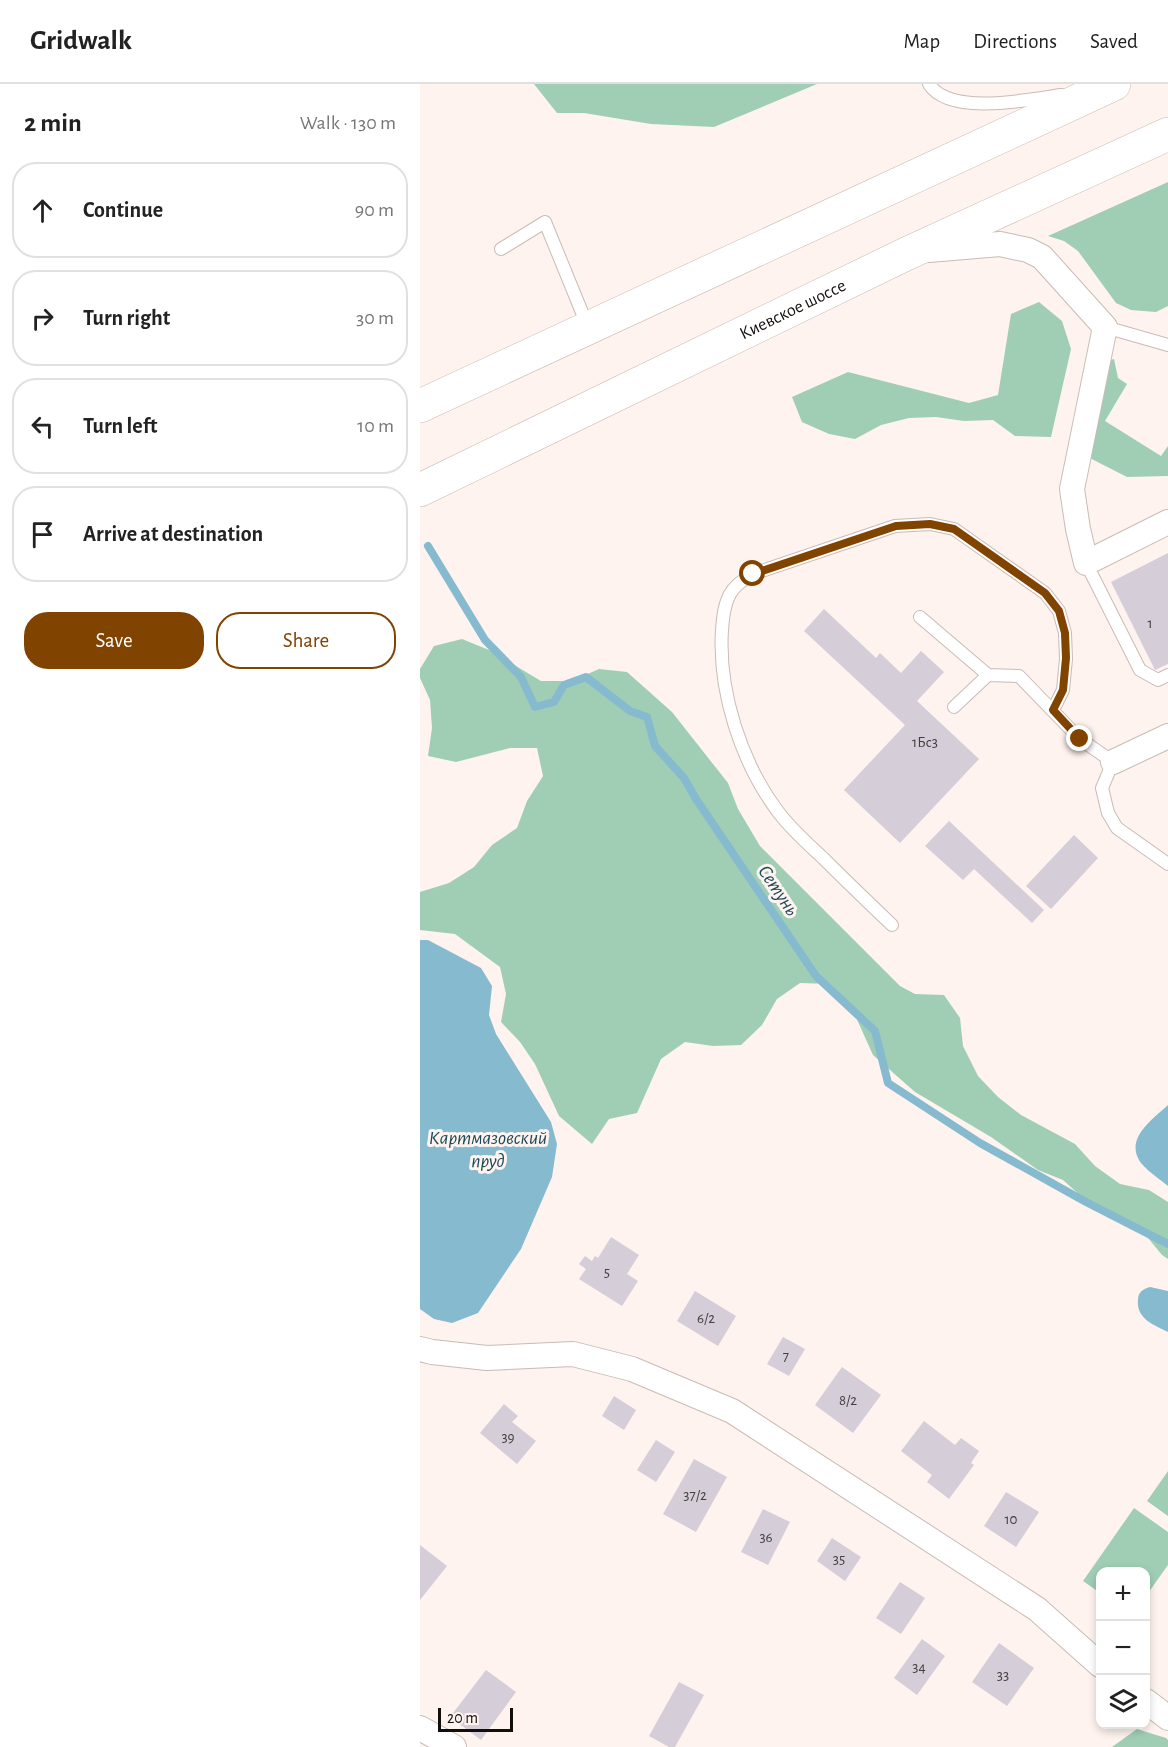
<!DOCTYPE html>
<meta charset="utf-8">
<style>
:root{--surface:#fff;--page:#f2f2f2;--text:#222;--muted:#767676;--line:#e0e0e0;--accent:#804300}
body{margin:0;font-family:"Alegreya Sans",sans-serif;background:var(--page);color:var(--text)}
.controls{position:absolute;right:18px;bottom:18px;display:grid;overflow:hidden;border-radius:12px;box-shadow:0 3px 9px #0003}
.controls button{width:54px;height:54px;display:grid;place-items:center;padding:0;border:0;border-bottom:2px solid var(--line);background:var(--surface);color:var(--text);font:30px sans-serif}
.scale{position:absolute;left:18px;bottom:15px;width:75px;box-sizing:border-box;padding-left:6px;border:3px solid #120e0c;border-top:0;font-size:16px;line-height:21px;white-space:nowrap;color:#120e0c;-webkit-text-stroke:4px #fef3ee;paint-order:stroke}
.stop{position:absolute;width:18px;height:18px;margin:-14px;border:4px solid #804300;border-radius:50%;background:#fff}
.stop.end{background:#804300;border-color:#fff;box-shadow:0 2px 6px #0008}
.list{margin:0;padding:0;list-style:none}
h2{display:flex;justify-content:space-between;align-items:center;height:78px;margin:0;padding:0 24px;font-size:26px}
h2 small{font-size:20px;font-weight:400;color:var(--muted)}
.list li{display:grid;grid-template-columns:39px 1fr auto;gap:18px;align-items:center;box-sizing:border-box;height:96px;margin:0 12px 12px;padding:0 12px;border:2px solid var(--line);border-radius:24px}
.list b{display:block;font-size:22px;white-space:nowrap}
.list em{font-size:20px;font-style:normal;color:var(--muted)}
.actions{display:flex;gap:12px;padding:18px 24px}
.actions a{flex:1;padding:14px 0;border:2px solid var(--accent);border-radius:24px;text-align:center;font-size:21px;color:var(--accent)}
.actions .main{background:var(--accent);color:#fff}
.icon{flex:none;width:33px;height:33px;fill:none;stroke:currentColor;stroke-width:2;stroke-linecap:round;stroke-linejoin:round}
.map{position:relative;flex:none;width:748px;height:1663px;overflow:hidden}
header{display:flex;align-items:center;gap:36px;box-sizing:border-box;height:84px;padding:0 30px;background:var(--surface);border-bottom:2px solid var(--line)}
header strong{font-size:28px}
nav{display:flex;gap:33px;margin-inline-start:auto;font-size:21px}
main{display:flex}
aside{flex:1;background:var(--surface)}
.map>svg:first-child{display:block}
.green{fill:#a0ceb5}
.water{fill:#86bacf}
.lines{fill:none;stroke-linecap:round;stroke-linejoin:round}
.stream{stroke:#86bacf;stroke-width:8}
.building{fill:#d5cdd8}
.lane-casing{stroke:#c9bbb6;stroke-width:14}
.street-casing{stroke:#c9bbb6;stroke-width:26}
.highway-casing{stroke:#c9bbb6;stroke-width:34}
.lane{stroke:#fff;stroke-width:12}
.street{stroke:#fff;stroke-width:24}
.highway{stroke:#fff;stroke-width:33}
.route{stroke:#804300;stroke-width:8}
.labels{text-anchor:middle;stroke-width:6;stroke-linejoin:round;paint-order:stroke}
.number-label{font-size:15px;fill:#433e3f}
.street-label{font-size:18px;fill:#120e0c;stroke:#fef3ee}
.water-label{font-size:20px;font-style:italic;fill:#1c4959;stroke:#fef3ee}
</style>
<header>
<strong>Gridwalk</strong>
<nav><a>Map</a><a>Directions</a><a>Saved</a></nav>
</header>
<main>
<aside>
<h2>2 min<small>Walk · 130 m</small></h2>
<ul class="list">
<li><svg class="icon" aria-label="ahead" viewBox="0 0 24 24"><path d="M12 20V5M6 11l6-6 6 6"/></svg><div><b>Continue</b></div><em>90 m</em></li>
<li><svg class="icon" aria-label="right" viewBox="0 0 24 24"><path d="M7 20v-9h11M14 6l5 5-5 5"/></svg><div><b>Turn right</b></div><em>30 m</em></li>
<li><svg class="icon" aria-label="left" viewBox="0 0 24 24"><path d="M17 20v-9H6M10 6l-5 5 5 5"/></svg><div><b>Turn left</b></div><em>10 m</em></li>
<li><svg class="icon" aria-label="arrive" viewBox="0 0 24 24"><path d="M6 21V4h12l-3 4 3 4H6"/></svg><div><b>Arrive at destination</b></div></li>
</ul>
<div class="actions"><a class="main">Save</a><a>Share</a></div>
</aside>
<div class="map">
<svg width="748" height="1663" viewBox="0 0 748 1663">
<rect width="100%" height="100%" fill="#fef3ee"/>
<path class="green" d="M114,0h283l-103,43 -63,-3 -67,-11h-27z
M748,98v124l-12,6 -25,-2 -15,-7 -38,-52 -14,-10 -16,-5z
M619,218l23,19 9,28 -20,88 -36,-1 -22,-16 -29,1 -28,-4 -27,1 -28,7 -26,14 -26,-5 -27,-12 -10,-25 56,-25 121,31 29,-8 13,-81z
M694,275l4,19 9,6 -22,37 56,35 7,-10v30l-41,1 -49,-25 26,-90z
M42,555l27,11 52,31h31l27,-12 28,3 45,40 56,71 10,26 22,37 140,140 15,8 29,1 16,23 3,28 15,30 20,21 23,18 54,29 20,22 25,18 29,6 19,12v57l-6,-4 -18,-22 -24,-15 -27,-11 -30,-27 -25,-10 -47,-33 -76,-45 -42,-37 -23,-51 -20,-20 -30,-1 -23,16 -15,26 -21,20 -28,1 -28,-4 -24,17 -24,54 -28,6 -17,25 -33,-28 -24,-52 -15,-22 -19,-20 5,-28 -6,-27 -45,-33 -35,-4v-38l29,-9 25,-16 18,-22 25,-17 10,-27 16,-25 -6,-28h-27l-54,14 -28,-6 4,-28 -2,-28 -10,-22v-9l14,-23z
M748,1387v45l-21,-15z
M714,1424l34,24v33l-22,31v-24h-46v21l-17,-12z
M717,1645l29,9 2,2v7h-56z"/>
<path class="water" d="M0,856h8l53,28 11,18 -3,29 7,19 55,88 6,22 -5,33 -31,72 -43,64 -26,10 -18,-4 -14,-10z
M748,1021v81c-7,-6 -25,-18 -29,-26 -13,-23 14,-41 29,-55z
M730,1203l18,4v41c-14,-7 -32,-13 -30,-32 0,-8 5,-11 12,-13z"/>
<g class="lines">
<path class="stream" d="M8,462l57,94 36,37 14,30 19,-5 10,-17 22,-8 44,34 17,6 8,29 29,32 12,21 120,177 59,55 13,52 92,60 106,59 82,42"/>
</g>
<path class="building" d="M748,469v111l-13,6 -44,-88z
M404,525l52,49 4,-5 21,20 20,-22 23,21 -27,29 62,58 -79,84 -56,-53 61,-65 -101,-94z
M529,737l95,89 -12,13 -58,-54 -11,11 -38,-34z
M654,751l24,23 -47,51 -25,-23z
M191,1153l28,18 -12,19 11,7 -16,25 -43,-27 7,-10 -7,-5 6,-8 7,5 3,-5 3,2z
M275,1207l41,25 -18,30 -41,-25z
M363,1253l22,12 -16,27 -22,-12z
M422,1283l39,28 -28,38 -38,-28z
M194,1312l22,14 -12,20 -22,-14z
M84,1320l14,12 -6,6 24,19 -19,23 -37,-31z
M504,1337l31,24 6,-7 18,13 -8,12 3,2 -25,34 -22,-17 5,-7 -31,-24z
M236,1356l19,12 -19,30 -19,-12z
M274,1375l33,18 -31,55 -33,-18z
M586,1408l33,20 -23,35 -32,-21z
M343,1425l27,13 -22,43 -27,-13z
M412,1454l29,19 -16,24 -28,-20z
M0,1461l27,21 -27,34z
M480,1498l25,16 -24,36 -25,-16z
M502,1555l23,17 -28,39 -23,-17z
M579,1559l35,25 -27,38 -35,-24z
M66,1586l30,22 -35,48 -31,-23z
M259,1598l25,13 -29,52h-6l-20,-11z"/>
<g class="lines">
<g class="lane-casing">
<path id="lane" d="M509,0c20,32 99,16 132,11
M81,165l44,-27 43,105
M685,243l63,18
M666,479l54,107 18,10 10,-5
M500,533l68,58 31,1 61,63 33,23 -11,26 6,25 9,15 51,36
M534,623l34,-32
M472,841c-23,-22 -46,-44 -69,-67 -15,-14 -31,-28 -44,-45 -38,-50 -61,-122 -57,-183 1,-12 2,-25 8,-36 5,-9 14,-15 23,-20l142,-48 35,-2 24,5 91,64 14,18 6,22 1,26 -3,31 -10,20"/>
</g>
<g class="street-casing">
<path id="street" d="M509,166l71,-6 28,6 14,7 63,70 -33,162 6,40 8,34 82,-41
M693,678l55,-26
M0,1265l12,3 55,6 86,-4 59,15 100,42 305,198 63,56
M726,1617l22,17
M0,1644l34,19"/>
</g>
<g class="highway-casing">
<g id="highway">
<path d="M0,322l694,-322"/>
<path id="s1" d="M0,406l486,-236 262,-120"/>
</g>
</g>
<use href="#lane" class="lane"/>
<use href="#street" class="street"/>
<use href="#highway" class="highway"/>
</g>
<g class="lines">
<path class="route" d="M333,490l143,-48 34,-2 24,5 91,64 14,18 6,22 1,25 -3,32 -10,20 27,29"/>
</g>
<g class="labels">
<g class="number-label">
<text x="730" y="544">1</text>
<text x="505" y="663">1Бс3</text>
<text x="187" y="1193">5</text>
<text x="286" y="1239">6/2</text>
<text x="366" y="1277">7</text>
<text x="428" y="1321">8/2</text>
<text x="88" y="1358">39</text>
<text x="275" y="1416">37/2</text>
<text x="591" y="1440">10</text>
<text x="346" y="1458">36</text>
<text x="419" y="1480">35</text>
<text x="499" y="1588">34</text>
<text x="583" y="1596">33</text>
</g>
<g class="street-label">
<text dy="6" stroke="none"><textPath href="#s1" startOffset="414">Киевское шоссе</textPath></text>
</g>
<g class="water-label">
<text transform="translate(359 806) rotate(56)" y="7">Сетунь</text>
<text x="68" y="1060">Картмазовский<tspan x="68" dy="23">пруд</tspan></text>
</g>
</g>
</svg>
<div class="controls">
<button>+</button>
<button>−</button>
<button><svg class="icon" aria-label="layers" viewBox="0 0 24 24"><path d="M12 4l9 5-9 5-9-5zM3 14l9 5 9-5"/></svg></button>
</div>
<div class="scale">20 m</div>
<div class="stop" style="left:333px;top:490px"></div>
<div class="stop end" style="left:660px;top:655px"></div>
</div>
</main>
